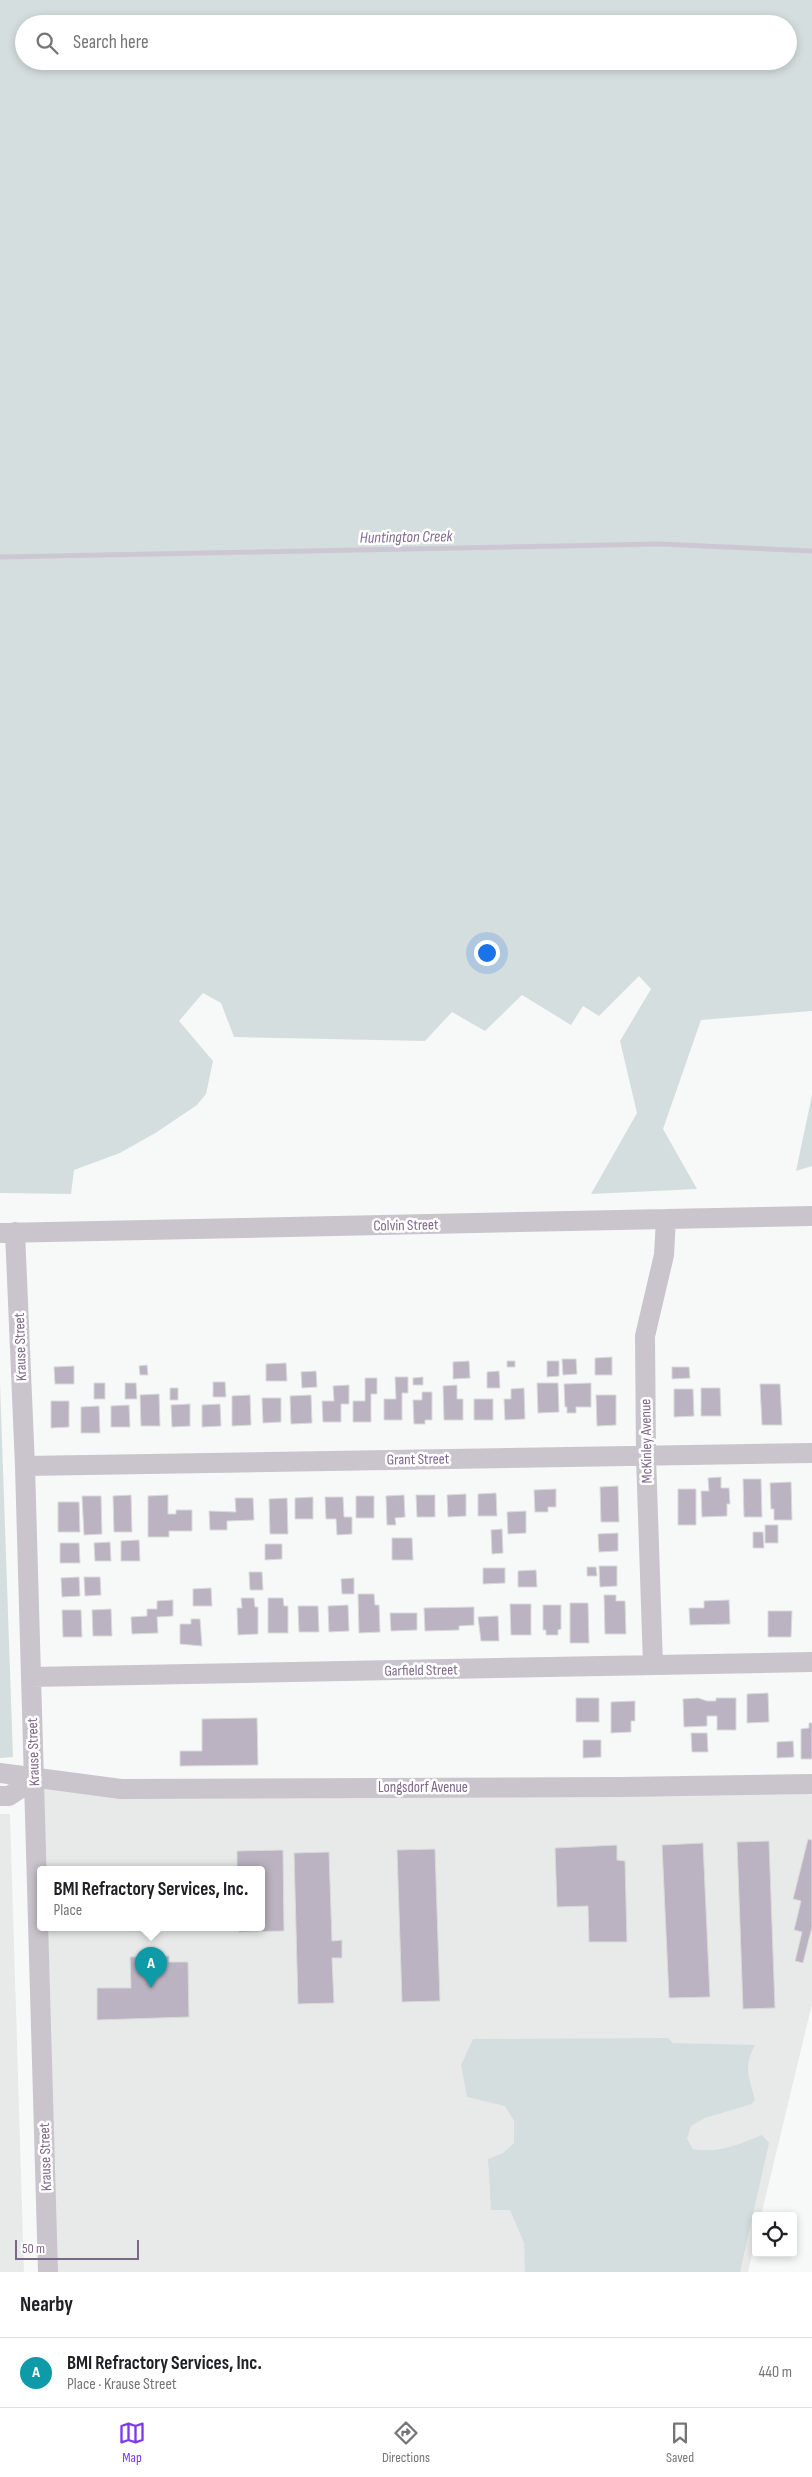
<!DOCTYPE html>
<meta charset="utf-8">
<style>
:root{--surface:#fff;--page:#f2f2f2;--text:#202124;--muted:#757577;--line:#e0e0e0;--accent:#7c3aed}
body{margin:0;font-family:"Sofia Sans Condensed",sans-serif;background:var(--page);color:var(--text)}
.controls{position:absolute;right:15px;bottom:15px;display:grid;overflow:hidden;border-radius:5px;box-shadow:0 2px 8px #0003}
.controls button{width:45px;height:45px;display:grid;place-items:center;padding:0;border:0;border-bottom:1px solid var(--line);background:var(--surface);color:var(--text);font:25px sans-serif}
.scale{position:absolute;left:15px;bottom:12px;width:124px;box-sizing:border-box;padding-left:5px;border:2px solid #7e6689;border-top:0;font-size:14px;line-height:18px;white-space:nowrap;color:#7e6689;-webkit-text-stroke:4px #fff;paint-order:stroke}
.you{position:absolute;left:486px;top:952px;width:18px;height:18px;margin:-12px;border:4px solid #fff;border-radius:50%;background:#1a73e8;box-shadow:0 0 0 8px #1a73e833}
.badge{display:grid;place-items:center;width:32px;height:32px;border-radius:50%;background:var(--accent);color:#fff;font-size:16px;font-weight:700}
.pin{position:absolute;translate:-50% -41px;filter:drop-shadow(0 1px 2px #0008)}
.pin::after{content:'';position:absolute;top:26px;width:18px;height:15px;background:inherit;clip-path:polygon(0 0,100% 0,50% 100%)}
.popup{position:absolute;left:37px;top:1866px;width:228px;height:65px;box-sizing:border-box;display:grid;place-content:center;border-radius:5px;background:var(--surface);filter:drop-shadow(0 1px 4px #0005);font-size:16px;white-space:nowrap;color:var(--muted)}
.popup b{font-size:19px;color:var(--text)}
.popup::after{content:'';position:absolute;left:50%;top:100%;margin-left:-10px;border:10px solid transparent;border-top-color:var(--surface)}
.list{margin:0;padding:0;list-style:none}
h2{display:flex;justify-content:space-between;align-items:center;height:65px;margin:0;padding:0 20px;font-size:21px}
h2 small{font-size:16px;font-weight:400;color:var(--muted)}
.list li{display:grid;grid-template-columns:32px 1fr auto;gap:15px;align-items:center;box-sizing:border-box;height:70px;padding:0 20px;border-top:1px solid var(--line)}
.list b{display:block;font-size:19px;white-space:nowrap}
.list p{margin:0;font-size:16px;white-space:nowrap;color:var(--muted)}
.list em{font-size:16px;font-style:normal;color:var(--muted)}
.icon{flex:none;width:28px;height:28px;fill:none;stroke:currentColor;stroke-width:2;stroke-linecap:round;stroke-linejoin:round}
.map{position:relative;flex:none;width:812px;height:2272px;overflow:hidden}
.search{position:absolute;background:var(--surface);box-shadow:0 2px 8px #0003;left:15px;right:15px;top:15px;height:55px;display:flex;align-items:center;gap:12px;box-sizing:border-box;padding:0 18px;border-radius:28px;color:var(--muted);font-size:19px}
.sheet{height:135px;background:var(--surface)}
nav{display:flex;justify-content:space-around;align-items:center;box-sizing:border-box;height:70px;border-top:1px solid var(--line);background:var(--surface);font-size:14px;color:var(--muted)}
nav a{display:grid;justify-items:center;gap:2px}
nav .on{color:var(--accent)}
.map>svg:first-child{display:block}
.built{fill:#e8eaea;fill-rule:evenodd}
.green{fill:#d5dede;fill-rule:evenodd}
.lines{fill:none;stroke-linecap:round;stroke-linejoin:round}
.stream{stroke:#cdc7d4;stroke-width:5}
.building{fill:#bbb3c1;stroke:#d8dbd9}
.street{stroke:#cac4cd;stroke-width:20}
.labels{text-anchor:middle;stroke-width:5;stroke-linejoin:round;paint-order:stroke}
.street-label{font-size:15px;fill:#7e6689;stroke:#fff}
.water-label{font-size:16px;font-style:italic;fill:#806c93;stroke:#fff}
</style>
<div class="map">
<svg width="812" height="2272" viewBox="0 0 812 2272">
<rect width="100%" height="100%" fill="#f6f9f7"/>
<path class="built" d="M35,1779l777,5v220l-51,212h-5v22l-8,34h-700zM41,1869h220v58h-220z
M0,1814h10l14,458h-24z"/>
<path class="green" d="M0,0h812v1011l-111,9 -38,109 34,60 -106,5 46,-81 -17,-72 31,-52 -12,-13 -40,40 -16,-10 -12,19 -49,-30 -37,36 -33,-19 -27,29 -191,-4 -13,-34 -18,-10 -24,28 34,40 -7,33 -9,11 -40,27 -37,21 -46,17 -3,24 -71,-1zM24,24h764v37h-764z
M812,1095v71l-16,5z
M0,1383l13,374 -13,1z
M668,2038l5,5 82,2c-12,23 -6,31 0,55l-3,4 -47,14 -14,8 -4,13 6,10c24,5 47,-5 69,-14l7,8 -29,129h-215l-1,-29 -14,-33h-19l-3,-51 15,-6 11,-10v-22l-9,-15 -38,-9 -6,-32 12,-26z"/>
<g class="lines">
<path class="stream" d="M0,557l660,-13 152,7"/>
</g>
<path class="building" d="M612,1357v18h-17v-17z
M562,1359h14l1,15 -14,1z
M469,1361l1,17 -17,1v-17z
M507,1361h8v6h-8z
M547,1361h12v15l-12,1z
M286,1363l1,18h-21v-17z
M147,1365l1,10h-8l-1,-9z
M74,1366v18h-19l-1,-17z
M672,1367h17l1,11 -18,1z
M316,1371l1,16 -15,1 -1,-16z
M499,1371l1,17h-13v-16z
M395,1377h13v16h-6v27h-18v-21h12z
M423,1377v8h-10v-7z
M365,1378h12v16h-6v28h-18v-21h12z
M213,1382h12l1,15h-13z
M94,1383h11v16h-11z
M125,1383h11l1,16h-12z
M537,1383h21l1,29 -21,1z
M591,1383v24h-15v6h-9v-6h-2l-1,-23z
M760,1384h20l2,41h-20z
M349,1385v19h-8v18h-18l-1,-21h12l-1,-15z
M457,1385v14h6v21h-19l-1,-34z
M170,1388h8v12h-8z
M524,1388l1,31 -20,1 -1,-21h7v-10z
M701,1388h19l1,28h-20z
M674,1389h19l1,27 -20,1z
M422,1392h10v28h-7v4h-11l-1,-24h9z
M159,1394l1,32h-19l-1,-31z
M250,1395l1,30 -19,1v-30z
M311,1395l1,28 -21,1 -1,-28z
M596,1395h20v30l-19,1z
M262,1398h19v24l-18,1z
M474,1399h19v21h-19z
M51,1401h18v26l-18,1z
M190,1404v22l-18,1 -1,-22z
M220,1404l1,22 -19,1v-22z
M129,1405l1,22h-19v-21z
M99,1406l1,27h-19v-26z
M721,1477v11h8l1,16h-3v12l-25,1 -1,-26h8l-1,-13z
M743,1479h18l1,38h-18z
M791,1482l1,38h-18v-11h-3l-1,-26z
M618,1486l1,36h-18l-1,-35z
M556,1489v18h-8v5h-13l-1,-22z
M678,1489h18v36h-18z
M496,1493l1,23h-19v-22z
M466,1494v22l-18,1 -1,-22z
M131,1495l1,37h-18l-1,-36z
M168,1495v19h8v-4h16v21h-23v6h-21v-41z
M404,1495l1,22 -10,1 1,7h-9l-1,-29z
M416,1495h19v22h-18z
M82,1496h19l1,38 -18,1z
M356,1496h18v22h-18z
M313,1497v22h-18v-21z
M325,1497h18l1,20h8v17l-15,1 -1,-16h-10z
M235,1498h18l1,22 -27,1v9h-17l-1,-19 27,1z
M287,1498l1,36h-18l-1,-35z
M58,1502h21l1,30h-22z
M526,1511v22l-18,1 -1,-22z
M765,1525h13v18h-13z
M502,1529l1,24 -11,1 -1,-24z
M753,1532h10l1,16h-11z
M618,1533v18l-19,1 -1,-18z
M392,1538h20l1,22h-21z
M139,1540l1,21h-19v-20z
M110,1542l1,19h-16l-1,-18z
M60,1543h19l1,20h-20z
M265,1544h17v15l-17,1z
M599,1566h18v20l-17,1z
M587,1567h9l1,9h-10z
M483,1568h22v15l-22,1z
M536,1570l1,17h-19v-16z
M249,1572h13l1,18h-13z
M79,1577l1,19 -18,1 -1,-19z
M84,1577h16l1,18 -16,1z
M354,1578v16h-12l-1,-15z
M211,1588l1,18h-19v-17z
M358,1594h16l1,11h4l1,27 -21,1z
M604,1595h12v6h9l1,33h-21z
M241,1598h13l1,9h3v27l-20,1 -1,-27h5z
M268,1598h15l1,8h4v27h-20z
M173,1600v16l-16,1 1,16 -26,1 -1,-17 16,-1v-7h10v-8z
M729,1600l1,24 -40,1 -1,-17h15v-7z
M570,1603h18l1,40h-19z
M510,1604h21v31h-20z
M348,1605l1,26 -20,1 -1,-26z
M543,1605h18v24l-3,1v5h-12v-5h-3z
M298,1606h20l1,26h-20z
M474,1607v18l-15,1v4l-34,1 -1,-23z
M111,1609l1,27h-19l-1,-26z
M62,1610h19l1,27h-19z
M768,1611h24l-1,26h-23z
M390,1613h27v17l-26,1z
M498,1616l1,25h-18l-3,-24z
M191,1619h9l2,27 -22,-2v-20h11z
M768,1693l1,29 -22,1v-29z
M576,1698h23v24h-23z
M698,1698l9,3h9v-3h20v32h-19v-14h-10v10l-23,1 -1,-28z
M635,1701v20h-4v11l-20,1v-31z
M257,1718l1,47 -78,1v-15h22v-32z
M809,1723h3v36h-11v-30l8,-1z
M691,1733h16l1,19h-16z
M583,1740h18v17l-18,1z
M793,1741l1,16 -17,1v-16z
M808,1839l4,1v87l-9,36 -8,-2 7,-29 -8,-2 7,-29 -8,-2z
M769,1841l6,167 -32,1 -6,-167z
M703,1843l7,154 -41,1 -7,-153z
M617,1845v15l8,1 2,81h-38l-1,-36 -31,1 -2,-59z
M435,1849l5,152 -38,1 -5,-152z
M283,1850l1,81 -45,1v-5h22v-58h-24v-18z
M329,1852l3,89 10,-1v18h-10l2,45 -36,1 -4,-151z
M169,1956v6h19l1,55 -92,3v-32h34l-1,-31z"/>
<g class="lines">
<path class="street" d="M15,1232l10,234 23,806
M0,1233l812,-17
M25,1466l787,-13
M653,1665l-7,-209 -1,-120 19,-81 2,-36
M31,1677l781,-15
M0,1773l121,16 501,-2 190,-3
M0,1796h9l26,-17"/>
</g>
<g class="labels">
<g class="street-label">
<text transform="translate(406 1225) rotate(-1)" y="5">Colvin Street</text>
<text transform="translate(20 1347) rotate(-92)" y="5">Krause Street</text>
<text transform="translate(646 1441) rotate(-91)" y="5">McKinley Avenue</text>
<text transform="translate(418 1459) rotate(-1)" y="5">Grant Street</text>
<text transform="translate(421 1670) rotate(-1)" y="5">Garfield Street</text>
<text transform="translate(33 1752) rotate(-92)" y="5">Krause Street</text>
<text x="423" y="1792">Longsdorf Avenue</text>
<text transform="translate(45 2157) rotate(-92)" y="5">Krause Street</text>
</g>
<g class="water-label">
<text transform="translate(406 536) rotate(-1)" y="6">Huntington Creek</text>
</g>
</g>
</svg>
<div class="controls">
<button><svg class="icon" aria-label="locate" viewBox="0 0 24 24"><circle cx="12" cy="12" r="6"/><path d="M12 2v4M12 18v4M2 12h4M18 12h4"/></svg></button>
</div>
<div class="scale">50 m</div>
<div class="you"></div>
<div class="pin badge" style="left:151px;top:1988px;background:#0f9aa8">A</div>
<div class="popup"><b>BMI Refractory Services, Inc.</b>Place</div>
<div class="search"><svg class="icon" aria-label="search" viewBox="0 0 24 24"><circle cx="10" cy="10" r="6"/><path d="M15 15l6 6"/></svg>Search here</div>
</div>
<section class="sheet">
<h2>Nearby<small></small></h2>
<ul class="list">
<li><span class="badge" style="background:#0f9aa8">A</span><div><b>BMI Refractory Services, Inc.</b><p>Place · Krause Street</p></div><em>440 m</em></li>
</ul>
</section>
<nav>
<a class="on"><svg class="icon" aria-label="map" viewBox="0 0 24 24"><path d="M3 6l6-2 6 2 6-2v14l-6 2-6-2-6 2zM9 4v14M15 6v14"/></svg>Map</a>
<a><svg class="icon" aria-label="directions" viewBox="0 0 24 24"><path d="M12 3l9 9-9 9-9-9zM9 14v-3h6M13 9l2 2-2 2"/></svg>Directions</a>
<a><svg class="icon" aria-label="saved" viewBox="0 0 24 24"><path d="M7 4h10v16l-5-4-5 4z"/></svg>Saved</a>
</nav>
